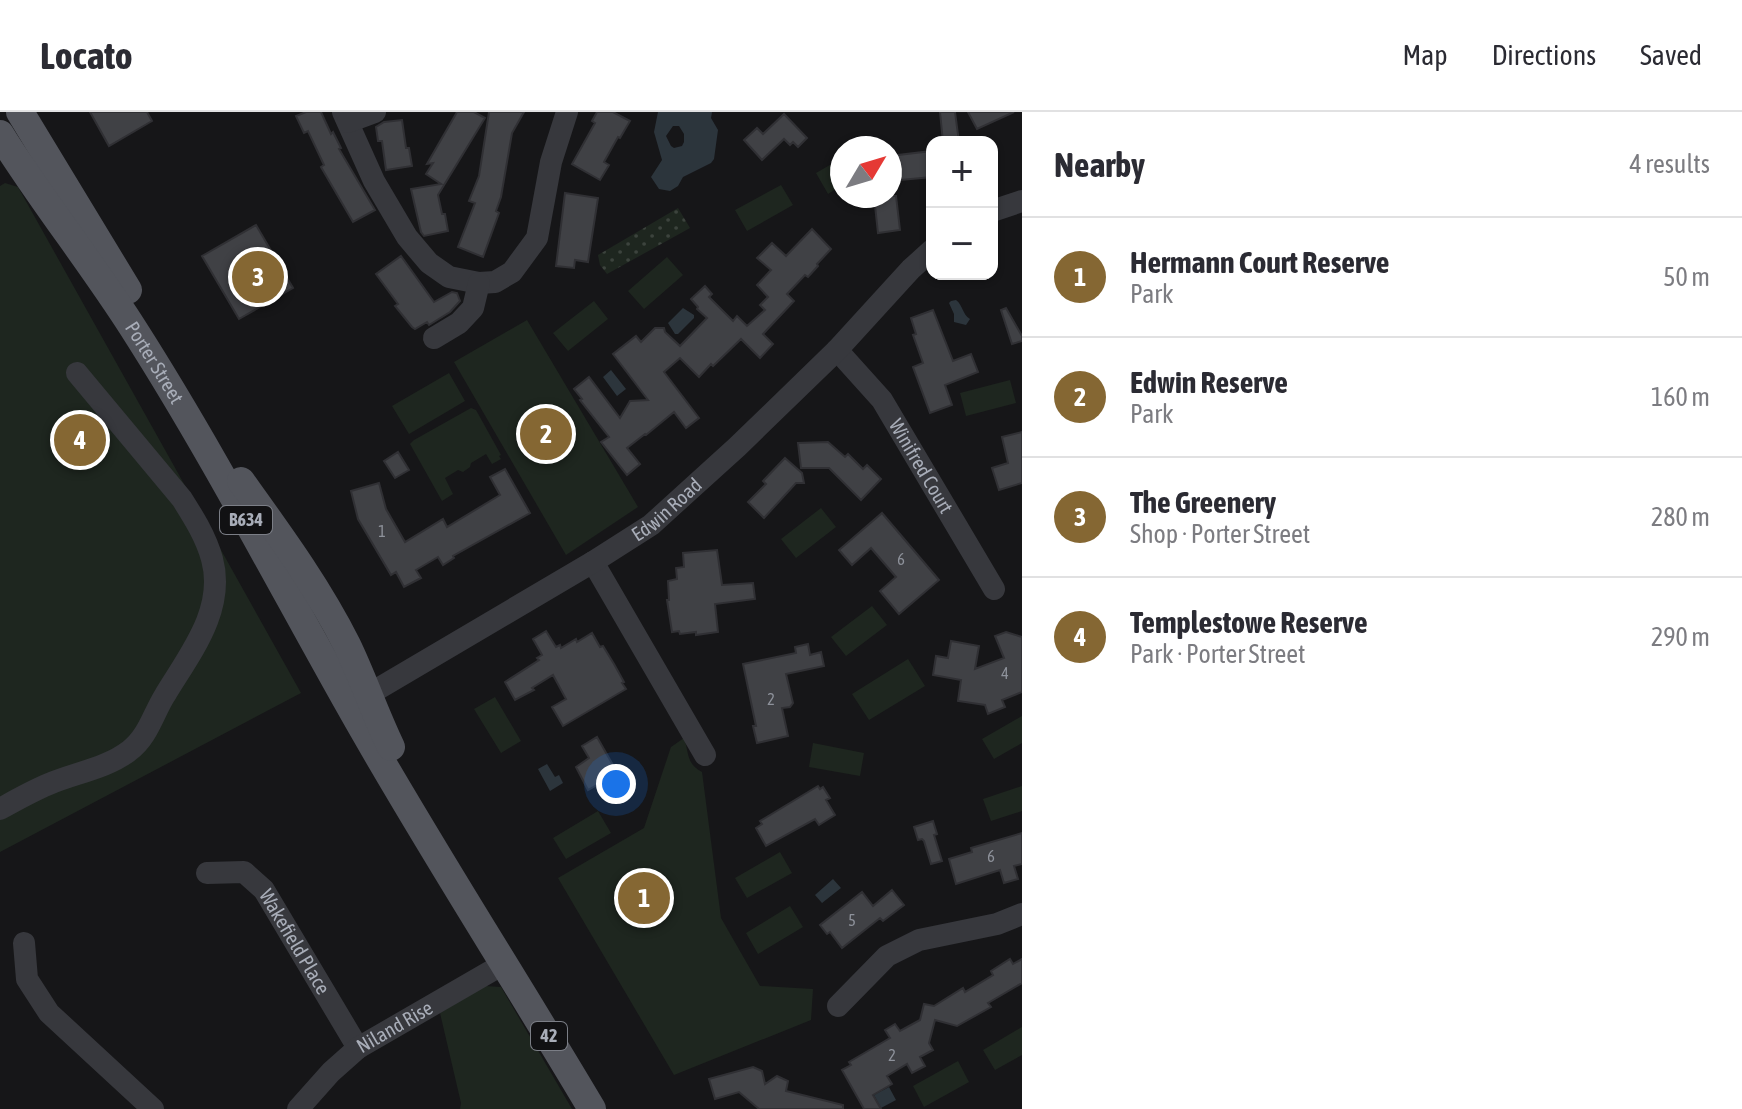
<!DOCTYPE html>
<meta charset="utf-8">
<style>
:root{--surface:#fff;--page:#f2f2f3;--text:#2b2b33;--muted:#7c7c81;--line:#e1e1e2;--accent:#856733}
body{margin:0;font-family:"Asap Condensed",sans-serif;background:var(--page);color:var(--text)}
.controls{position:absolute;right:24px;top:24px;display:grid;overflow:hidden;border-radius:16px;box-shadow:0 2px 6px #0004}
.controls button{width:72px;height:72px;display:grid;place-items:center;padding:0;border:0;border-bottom:2px solid var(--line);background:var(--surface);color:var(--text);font:40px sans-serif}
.compass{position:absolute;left:830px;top:24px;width:72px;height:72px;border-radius:50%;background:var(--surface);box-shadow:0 2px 6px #0004;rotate:52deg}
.you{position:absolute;left:616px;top:672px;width:28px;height:28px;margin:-20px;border:6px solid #fff;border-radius:50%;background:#1a73e8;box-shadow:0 0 0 12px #1a73e833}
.badge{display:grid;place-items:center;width:52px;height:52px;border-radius:50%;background:var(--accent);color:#fff;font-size:26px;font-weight:700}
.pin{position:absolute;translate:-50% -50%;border:4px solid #fff;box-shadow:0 2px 8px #0006}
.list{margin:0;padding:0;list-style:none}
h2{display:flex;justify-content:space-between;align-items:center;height:104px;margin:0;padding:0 32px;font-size:34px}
h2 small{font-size:26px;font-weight:400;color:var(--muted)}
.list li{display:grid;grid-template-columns:52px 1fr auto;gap:24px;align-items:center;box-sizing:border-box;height:120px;padding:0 32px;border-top:2px solid var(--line)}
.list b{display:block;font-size:30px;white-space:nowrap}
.list p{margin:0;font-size:26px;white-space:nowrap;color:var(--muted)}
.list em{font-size:26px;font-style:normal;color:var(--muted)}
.map{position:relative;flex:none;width:1022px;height:997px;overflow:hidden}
header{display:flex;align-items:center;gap:48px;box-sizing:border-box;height:112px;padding:0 40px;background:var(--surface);border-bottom:2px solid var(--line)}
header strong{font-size:38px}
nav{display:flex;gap:44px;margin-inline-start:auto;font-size:28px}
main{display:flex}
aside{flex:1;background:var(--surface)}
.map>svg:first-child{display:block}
.green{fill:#1e261f}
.garden{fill:url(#garden-dots)}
.water{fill:#2c353c;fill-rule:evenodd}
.building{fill:#404145;stroke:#303034;stroke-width:2}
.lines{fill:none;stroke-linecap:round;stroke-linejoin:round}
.minor{stroke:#37383d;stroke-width:22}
.major{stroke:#53555c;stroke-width:28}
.labels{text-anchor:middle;stroke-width:6;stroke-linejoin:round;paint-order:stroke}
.number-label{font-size:16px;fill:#8e929b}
.shield{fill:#111113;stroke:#7b7e86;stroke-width:2}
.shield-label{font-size:18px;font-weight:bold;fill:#a8adb8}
.street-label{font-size:20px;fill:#a8adb8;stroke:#111113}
</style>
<header>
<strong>Locato</strong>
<nav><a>Map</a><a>Directions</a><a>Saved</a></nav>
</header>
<main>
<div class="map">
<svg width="1022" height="997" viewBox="0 0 1022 997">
<defs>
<pattern id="garden-dots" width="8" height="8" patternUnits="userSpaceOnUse" patternTransform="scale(2)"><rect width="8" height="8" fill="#1e261f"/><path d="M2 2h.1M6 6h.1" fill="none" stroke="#3c433d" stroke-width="1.8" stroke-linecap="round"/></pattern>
</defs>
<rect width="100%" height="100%" fill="#161618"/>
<path class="green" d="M842,46v27l-14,9 -12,-21z
M5,71l13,4 283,506 -301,159v-666z
M781,73l12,20 -46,26 -12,-21z
M667,145l16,18 -39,34 -16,-18z
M594,189l14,18 -40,32 -15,-18z
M527,208l111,187 -72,48 -112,-193z
M449,261l16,28 -56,33 -17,-28z
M1010,268l6,23 -50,13 -6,-23z
M471,296l5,2 25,45 -2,1 2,3 -9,5 -6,-10 -15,9 -1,4 -7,5 -5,-2 -13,8 8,16 -11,7 -32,-57 4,-4z
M821,396l15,19 -40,31 -15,-19z
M872,494l15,19 -41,31 -15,-19z
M908,547l17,27 -56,34 -17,-26z
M495,585l26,44 -20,12 -27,-44z
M1022,604v27l-28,16 -12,-20z
M684,626c5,14 2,26 18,34l19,146 39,68 53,3 -2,31 -137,55 -116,-197 86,-50 27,-81z
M813,631l51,10 -4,23 -51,-9z
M1022,674v25l-31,10 -8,-22z
M598,699l13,22 -45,26 -13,-21z
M780,740l12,21 -45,25 -12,-20z
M790,794l13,21 -45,27 -12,-21z
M485,874l16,1 71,122h-112l1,-6 -21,-90z
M1022,915v28l-27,15 -12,-20z
M958,949l11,21 -45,25 -11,-21z"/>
<path class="garden" d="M678,96l12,20 -83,46 -7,-9 -2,-10z"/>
<path class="water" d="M658,0h54l-1,6 7,12 -4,29 -3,4 -28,14 -5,9 -8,5 -11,-2 -8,-12 11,-17 -8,-28zM673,14h6l5,8v8l-2,4 -8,2 -3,-2 -5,-10z
M956,188c7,5 6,14 14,19l-4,6 -12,-3v-8l-5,-11 2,-2z
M683,196l11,7v3l-16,16h-3l-7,-11z
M611,258l15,19 -9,7 -14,-19z
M547,652l8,13 4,-2 4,8 -13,8 -12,-22z
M833,767l8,9 -19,15 -7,-8z
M889,975l7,13 -15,8 -7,-13z"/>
<path class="building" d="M90,0h57l5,9 -43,25z
M306,0h15l10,22 2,-2 8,16 -2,1 36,61 -22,12 -32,-55 3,-2 -16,-34 -4,2 -8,-17z
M457,0h17l11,6 -47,77 4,19h3l3,17 -24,5 -3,-4 -10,-43 30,-5 -15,-10 7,-11 -6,1z
M489,0h35l-12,21 -11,64 -5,14 3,2 -16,44 -25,-10 17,-44 -6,-2 10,-25z
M597,0h16l17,9 -10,17 -2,-1 -14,25 5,3 -9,15 -28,-16 23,-41 -3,-2z
M940,0h15l4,30h-16z
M968,0h46l-37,17z
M784,2l23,24 -9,9 -5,-5 -3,3 -6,-6 -22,21 -18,-20 13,-12 6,6z
M402,8l4,28h3l3,18 -26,4 -4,-29h-4l-2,-14 8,-5z
M932,39v26l-42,4v-25z
M565,81l33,5 -10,64 -13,-2 -1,8 -18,-2z
M874,84h22l4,34 -22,3z
M256,113l37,63 -54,31 -37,-63z
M812,117l19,20 -14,15 1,2 -10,11 -3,-2 -18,19 7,7 -31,33 10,10 -13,14 -19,-19 -28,27 -2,-2 -12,13 -19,-19 -16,14 35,46 -13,10 -12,-16 -28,23 -1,-1 -18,14 13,16 -13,11 -26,-33 8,-5 -29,-37 2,-1 -8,-10 15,-12 31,41 10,-17 18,-1 -35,-46 23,-18 5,6 14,-14h9l1,4 15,14 27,-28 -10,-9 1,-2 -7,-8 14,-13 7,8 -3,3 24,24 4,-5 10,10 18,-16 -5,-5 8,-8 -11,-12 14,-15 -14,-12 15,-15 14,13z
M401,144l33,46 18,-10 5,1 3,8 -10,11 -21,13 -2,-3 -12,7 -3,-2 -17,-21 3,-2 -22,-30z
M1006,196l16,28v5l-10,3 -11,-34z
M933,198l20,51 18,-7 7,18 -33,13 7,20 -22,8 -17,-46 10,-4 -10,-28 3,-1 -5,-16z
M1022,320v51l-23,7 -7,-22 16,-5 -6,-26z
M828,330l17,15 3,-3 15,15 4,-4 14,14 -20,21 -32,-32h-28l-3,-25z
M398,340l11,18 -14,8 -11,-17z
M785,346l17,15 2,10h-8l-32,35 -16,-16 18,-18 -3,-3z
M505,357l25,44 -77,43 1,2 -11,7 -5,-8 -22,13 5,8 -17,9 -8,-15 -5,3 -33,-56 -7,-28 28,-8 7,26 19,33 38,-23 4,8 53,-32 -10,-18z
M882,401l57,67 -40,34 -19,-23 16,-14 -25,-29 -19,17 -13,-15z
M717,438l5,35 31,-2 2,16 -40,5 3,28 -22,3v-3l-16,2 -1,-3 -7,1 -5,-32h2l-1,-19 9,-2 -1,-11 8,-1 -1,-14z
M546,519l10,16 4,-2 1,3 15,-9 1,3 15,-9 8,14 3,-1 11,18 10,18 -2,1 4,6 -63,37 -11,-19 14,-8 -13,-24 -21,13 2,2 -19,10 -10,-18 34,-22 -2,-2 5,-3 -9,-16z
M1006,520l16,5v55l-20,8 3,7 -17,7 -3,-9 -27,-4 3,-21 -28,-5 3,-19 12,2 3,-17 28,5 -4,23 29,-11 -9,-22z
M808,532l2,11 11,-3 3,14 -38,8 7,29 -3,4 -8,1 6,28 -31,7 -4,-17h3l-13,-62 53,-11 -1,-6z
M597,625l28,49 -14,8 -7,-13 -16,9 -12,-23 13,-9 -7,-12z
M818,674l2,3 3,-2 7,11 -4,2 9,15 -16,10 -4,-6 -49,27 -10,-18 6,-4 -2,-3z
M933,709l4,13 -3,1 8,26 -11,3 -7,-23 -2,-2 -4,1 -4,-13z
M1022,721v31l-8,2 4,13 -14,4 -4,-13 -44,14 -7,-25 23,-7 -1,-4z
M892,778l12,15 -21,16 -3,-3 -38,30 -12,-16 -3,2 -7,-9 42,-33 11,14z
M1010,847l3,5 9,-5v24l-34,20 3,4 -34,19 -22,-6 -6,23 4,7 -13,7 5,9 -13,7 -5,-9 -20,12 5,8 -19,11 8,14h-17l-22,-39 9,-5 -2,-3 41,-24 -5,-8 10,-6 5,7 20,-11 4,-16 10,2 29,-18 2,4 28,-17 -2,-4z
M753,955l9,4 3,13 12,-8 11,5 -2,10 57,14v4h-84l-20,-17 -24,7 -6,-20z"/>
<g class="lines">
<g class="minor">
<path d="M343,0l31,69 33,56 22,26 20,14 30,6 16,-1 17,-10 25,-34 14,-76 16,-50"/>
<path d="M348,10l27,-10"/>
<path d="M992,99l30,-10"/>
<path d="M434,226l25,-15 14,-15 6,-25"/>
<path id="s1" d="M837,238l45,50 112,189"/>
<path d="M593,450l112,193"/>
<path id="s2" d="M354,591l239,-141 58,-37 86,-78 100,-97 74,-81 21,-19"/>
<path d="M0,697c16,-9 32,-18 49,-25 26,-11 58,-16 80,-33 19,-14 24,-37 36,-56 24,-40 61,-85 47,-136 -6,-22 -18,-41 -30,-60l-105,-126"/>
<path id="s3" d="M207,761l37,-1 20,18 94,158"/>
<path d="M24,831l3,36 22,34 104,96"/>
<path d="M838,894l49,-50 32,-16 78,-16 25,-10"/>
<path id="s4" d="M298,997l33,-37 27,-24 147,-85"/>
</g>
<g class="major">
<path d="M20,0l108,178"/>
<path id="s5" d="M0,22c41,66 91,128 133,194 78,122 145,251 216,377 77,137 163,269 243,404"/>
<path d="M241,369c38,53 77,106 106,164 16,33 28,69 44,102"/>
</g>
</g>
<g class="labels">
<g class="number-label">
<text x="382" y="425">1</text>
<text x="901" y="453">6</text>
<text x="1005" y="567">4</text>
<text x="771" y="593">2</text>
<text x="991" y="750">6</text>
<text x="852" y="814">5</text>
<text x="892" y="949">2</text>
</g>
<g class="shield">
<rect x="220" y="394" width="52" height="28" rx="6"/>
<rect x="531" y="910" width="36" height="28" rx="6"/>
</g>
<g class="shield-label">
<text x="246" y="414">B634</text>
<text x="549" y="930">42</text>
</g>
<g class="street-label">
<text dy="7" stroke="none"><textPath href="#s5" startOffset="276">Porter Street</textPath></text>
<text dy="7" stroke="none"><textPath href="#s1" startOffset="144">Winifred Court</textPath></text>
<text dy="7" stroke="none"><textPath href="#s2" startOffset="368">Edwin Road</textPath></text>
<text dy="7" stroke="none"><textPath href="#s3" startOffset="124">Wakefield Place</textPath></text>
<text dy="7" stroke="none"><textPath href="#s4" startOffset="128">Niland Rise</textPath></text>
</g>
</g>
</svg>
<div class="controls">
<button>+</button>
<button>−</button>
</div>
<svg class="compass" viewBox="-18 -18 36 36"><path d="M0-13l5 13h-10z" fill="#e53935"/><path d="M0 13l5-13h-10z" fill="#7c7c81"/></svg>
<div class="you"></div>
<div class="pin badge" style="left:644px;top:786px">1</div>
<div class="pin badge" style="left:546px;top:322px">2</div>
<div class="pin badge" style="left:258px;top:165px">3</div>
<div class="pin badge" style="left:80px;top:328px">4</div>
</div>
<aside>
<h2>Nearby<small>4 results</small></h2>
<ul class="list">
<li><span class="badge">1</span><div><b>Hermann Court Reserve</b><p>Park</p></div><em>50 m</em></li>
<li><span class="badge">2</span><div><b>Edwin Reserve</b><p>Park</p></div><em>160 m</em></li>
<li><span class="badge">3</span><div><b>The Greenery</b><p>Shop · Porter Street</p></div><em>280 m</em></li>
<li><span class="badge">4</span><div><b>Templestowe Reserve</b><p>Park · Porter Street</p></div><em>290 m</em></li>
</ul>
</aside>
</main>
